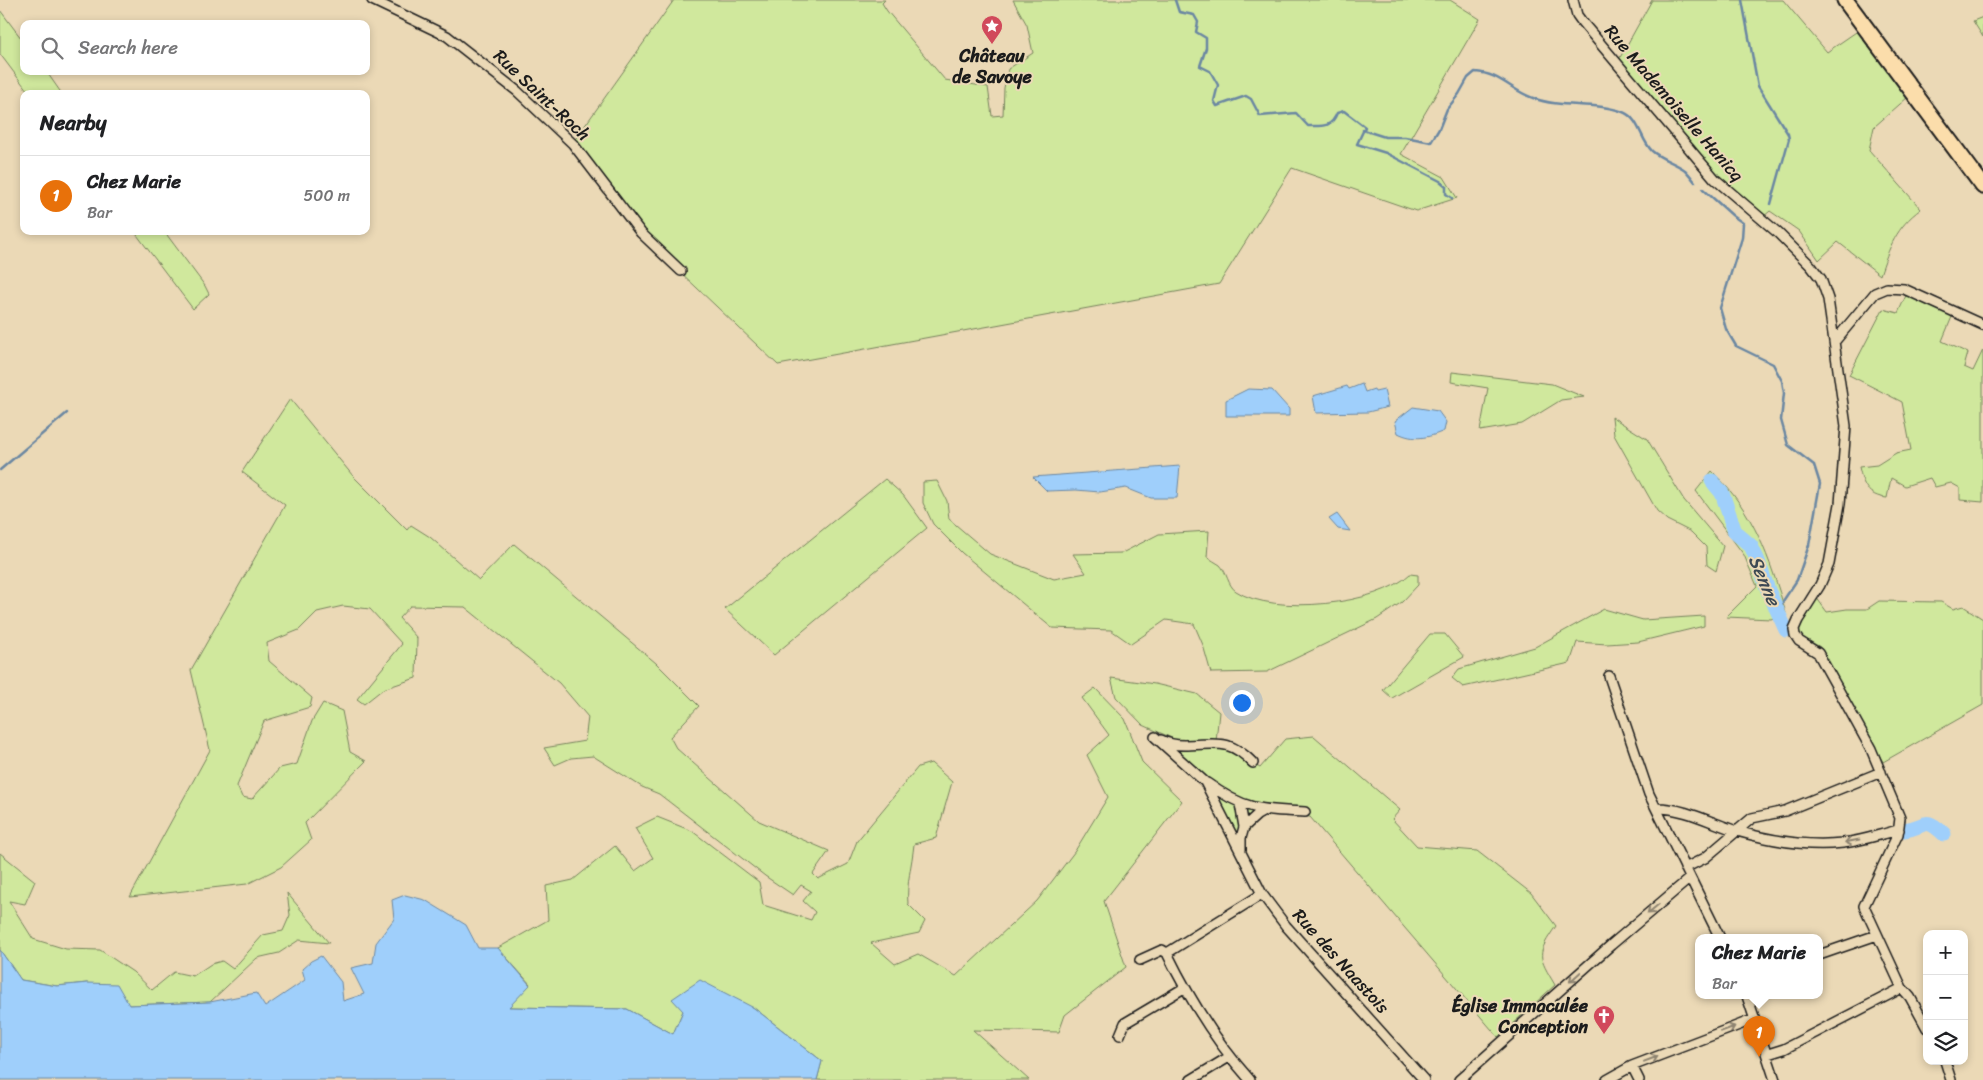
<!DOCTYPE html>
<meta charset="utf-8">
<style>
:root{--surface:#fff;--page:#f2f2f2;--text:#202124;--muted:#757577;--line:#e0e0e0;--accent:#d93025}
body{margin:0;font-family:Sriracha,sans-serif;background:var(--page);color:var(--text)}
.controls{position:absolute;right:15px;bottom:15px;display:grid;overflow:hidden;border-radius:10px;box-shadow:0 2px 8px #0003}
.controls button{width:45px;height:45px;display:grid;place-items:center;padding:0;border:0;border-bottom:1px solid var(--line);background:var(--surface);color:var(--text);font:25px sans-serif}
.you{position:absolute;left:1241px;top:702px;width:18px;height:18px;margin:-12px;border:4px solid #fff;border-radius:50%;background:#1a73e8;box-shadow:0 0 0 8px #1a73e833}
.badge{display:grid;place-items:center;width:32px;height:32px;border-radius:50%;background:var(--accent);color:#fff;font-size:16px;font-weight:700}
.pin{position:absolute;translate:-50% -41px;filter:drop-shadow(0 1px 2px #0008)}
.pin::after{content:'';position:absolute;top:26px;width:18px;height:15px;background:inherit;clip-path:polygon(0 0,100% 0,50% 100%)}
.popup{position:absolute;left:1695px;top:934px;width:128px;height:65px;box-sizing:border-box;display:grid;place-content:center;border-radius:10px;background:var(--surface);filter:drop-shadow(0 1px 4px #0005);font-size:16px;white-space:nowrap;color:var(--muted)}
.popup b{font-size:19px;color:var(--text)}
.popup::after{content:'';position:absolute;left:50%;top:100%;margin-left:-10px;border:10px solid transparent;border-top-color:var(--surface)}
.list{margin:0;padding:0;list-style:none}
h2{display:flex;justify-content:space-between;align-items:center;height:65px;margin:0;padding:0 20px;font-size:21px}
h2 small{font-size:16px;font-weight:400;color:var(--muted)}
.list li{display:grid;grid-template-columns:32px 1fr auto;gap:15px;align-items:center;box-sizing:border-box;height:80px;padding:0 20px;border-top:1px solid var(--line)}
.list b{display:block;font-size:19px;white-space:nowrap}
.list p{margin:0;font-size:16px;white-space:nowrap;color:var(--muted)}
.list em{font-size:16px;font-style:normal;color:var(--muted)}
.icon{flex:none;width:28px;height:28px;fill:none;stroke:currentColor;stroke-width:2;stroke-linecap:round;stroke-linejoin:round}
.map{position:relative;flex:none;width:1983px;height:1080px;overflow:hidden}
.search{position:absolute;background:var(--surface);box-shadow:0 2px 8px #0003;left:20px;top:20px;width:350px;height:55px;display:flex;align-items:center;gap:12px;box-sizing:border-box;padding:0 18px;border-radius:10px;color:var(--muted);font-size:19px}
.panel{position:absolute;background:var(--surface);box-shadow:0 2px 8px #0003;left:20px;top:90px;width:350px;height:145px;border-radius:10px}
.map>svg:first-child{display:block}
.green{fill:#d0e89d;stroke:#76825c}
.water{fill:#9fcffb;stroke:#6b87a2}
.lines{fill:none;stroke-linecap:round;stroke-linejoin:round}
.stream{stroke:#6b87a2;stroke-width:2.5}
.river{stroke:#9fcffb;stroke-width:15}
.minor-casing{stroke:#1c1c1c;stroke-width:12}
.primary-casing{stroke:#1c1c1c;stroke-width:19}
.minor{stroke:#ebd9b6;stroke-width:9}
.primary{stroke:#fbddab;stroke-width:15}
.oneway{stroke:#8e8471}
.labels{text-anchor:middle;stroke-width:4;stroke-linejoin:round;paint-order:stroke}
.poi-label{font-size:18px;font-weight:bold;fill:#1c1c1c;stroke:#ebd9b6}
.street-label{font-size:18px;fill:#1c1c1c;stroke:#ebd9b6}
.water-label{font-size:19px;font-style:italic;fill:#3d4954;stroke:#ebd9b6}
</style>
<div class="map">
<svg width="1983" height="1080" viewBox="0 0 1983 1080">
<rect width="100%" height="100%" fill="#ebd9b6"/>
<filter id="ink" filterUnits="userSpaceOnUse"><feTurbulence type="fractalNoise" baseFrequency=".02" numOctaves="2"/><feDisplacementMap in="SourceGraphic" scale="10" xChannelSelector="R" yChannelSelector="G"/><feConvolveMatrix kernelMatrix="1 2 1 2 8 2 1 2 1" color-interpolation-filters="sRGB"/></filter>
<g filter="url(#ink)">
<path class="green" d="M674,0h211l-3,3 5,8 58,69 43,7 4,29 11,-1 1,-27 4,-19 25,-16 -6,-28 -14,-25h437l30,19 -79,135 43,23 13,21 -41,13 -124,-43 -73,116 -441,81 -122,-116 -82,-108z
M1652,0h131l44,52 32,-22 49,67 -34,30 -5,23 52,59c-25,18 -32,39 -41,66l-42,-33 -19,18 -20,-29 -29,-20 -8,7 -40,-33 -105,-122z
M0,10l24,32v29h22l16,23h-32l-30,-40z
M1983,17v20l-10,-16z
M134,231h30l41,55 4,8 -16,15z
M1908,291l46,21 -12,29 26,12 -4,14 9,4 10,-21v152l-23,-2v-12l-9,-5 -16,4 -5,-9 -25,8 -14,-8 -4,20c-20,-2 -24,-13 -28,-31l18,-2 19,-12 15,-3 -9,-48 -53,-27 34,-66 15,4z
M1452,372l100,12 32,13 -23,3 -39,24 -42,7 8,-43 -37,-6z
M290,399l63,77 54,54 4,-5 19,12 49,43 35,-36 142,119 43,43 -29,31 6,11 83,73 70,30 -16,23 5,5 30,-15 9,-23 61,-74 13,-4 21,19 -16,56 -22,6c-2,21 -8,40 -6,60l17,17 -6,12 -48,10 24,21 23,-10 38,22 81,-75 38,-50 33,-54 -21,-42 22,-20 -27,-37 13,-10 30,31 17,43 40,39 -78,100 22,66 -61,48 -6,17 -86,-2 56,50h-212l5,-19 -68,-53 -71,3 -10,23 -46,-25 -119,-2 22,-23 -32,-36 50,-28 -2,-34 27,-6 42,-34 20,25 18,-13 -18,-30 22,-11 35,14 67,51 4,23 48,15 4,-8 -12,-11 8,-10 -10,-6 -8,10 -28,-19 -106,-82 -17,-7 -49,-31 -22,2 -16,7 -11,-17 41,-7 3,-24 -29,-34 -94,-76 -55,-1 -11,12 18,20 -1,40 -33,11 -19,15 -7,-5 45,-55 -32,-35 -27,-3 -26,6 -18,18 -32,13 2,18 43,37 -2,9 -46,14 -27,65 5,11 10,2 28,-31 17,-4 15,-43 11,-18 19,8 8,41 16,9 -61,62 6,17 -30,27 -34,17 -117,13 80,-147 -19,-80 94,-165 -43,-33z
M1612,417l35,22 37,61 39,46 -7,25 -9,-6 -1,-18 -15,-15 -24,-12 -10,-9 -43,-76z
M1712,471c43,42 57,86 74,142l-15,6 -45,-2 31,-31 -13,-31 -48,-64z
M885,479l18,16 24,33 -153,127 -49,-46z
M937,481l10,20 2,18 41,35 64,25 32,-6 -13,-19 49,-1 37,-19 50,-3 -2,26c4,3 9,5 13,8 7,7 8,21 16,26 37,25 143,14 174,-17l8,1v10l-16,17 -25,17 -110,53 -56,1 -8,-28 -9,-21 -28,-4 -35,24 -20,-14 -59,-2 -90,-75 -29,-29 -10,-21v-21z
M1816,597l11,15 20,-3h20l12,-8 62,1 12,7 10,-3 20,13v86l-100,57 -63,-115 -18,-10 -5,-7z
M1604,609l39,11 61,-4v10l-66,16 -31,2 -30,-2 -7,21 -107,24 -11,-9 7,-9 76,-22z
M1430,634h15l19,23 -72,41 -9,-8z
M1111,678l44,6 42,10 22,18 -3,29 44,27 25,-29 29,-3 86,74 -8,9 25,27 60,5 54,42 25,33c-20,29 -18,30 -1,59l-57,52 -188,-220c-45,-3 -52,-9 -72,35l-38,-70 -40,-39 14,-4 -31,-14 -27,-28z
M0,853l35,28 -10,23 -16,-3 24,38 33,10 34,1 33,22 19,18 22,-18 19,4 18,-12 11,-3 11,8 30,-34 20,-4 7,-16 -3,-22 42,50 -30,-3 -20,13 -22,5 -47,44 -81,3 -42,-22 -30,3 -36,-6 -21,-30z"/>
<path class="water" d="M1362,384l3,8 9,-3 1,3 9,-2 4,17 -20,5 -52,1 -3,-17 34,-10 2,3z
M1248,389l24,1 17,19v7h-63v-16z
M1413,407l25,4 8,11 -2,9c-16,7 -30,10 -46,2l-3,-12z
M1180,466l-3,32h-26l-25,-10 -26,4 -24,-2 -29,1 -14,-14z
M1337,514l13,17 -12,-2 -9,-10z
M405,895l20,5 41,25 12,23h20l32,37 -21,22 118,2 46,25 10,-23 -11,-12 28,-19 54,28 68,53 -5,19h-817v-130l21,30 36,6 30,-3 30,1 12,21 81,-3 46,-9 9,14 40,-27 -3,-11 9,-8 10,-5 20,26 2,19 21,-7 -13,-26 22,-5 3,-20 18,-24 -2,-19z"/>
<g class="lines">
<path class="stream" d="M1175,0l4,12 15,3 4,7 -2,10 10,6v10l-6,18 10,5 8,14 -4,16 3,5 29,-10 5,3 9,17 36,-3 12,13c15,0 23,2 29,-13l7,-2 21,16 -8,17 29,9 54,28 6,5v8l6,4
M1742,0l16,86 30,48 1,5 -18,65
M1363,130l22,7h20l26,5 8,-13 8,-20 12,-15 9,-16 7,-6c24,1 37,19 58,26 28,11 61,3 90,14 17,7 17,27 29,39 9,8 23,12 33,19 3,3 7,8 10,12
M1703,189l30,27 10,7 -1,15 -22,70 6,21 10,17 37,18 9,17 2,12 -3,27 7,25 26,20 6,19 -11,61 -12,35 -14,21 -5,13
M0,470l67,-57"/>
<path class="river" d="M1712,481l10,12 13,39 16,14 7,15 10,29 18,40
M1904,830c23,-3 19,-15 40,4"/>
<g class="minor-casing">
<path id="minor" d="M372,0l75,36 70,55 56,53 68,89 40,38
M1573,0l4,15 5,7 133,157 63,54 33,33 10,13 7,20 18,127 -6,78 -11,60 -9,21 -22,35 -4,9 1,6 4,6 19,12 20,36 33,60 29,69 -2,16 -34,72 38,82 8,9 17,31
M1835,341l40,-48 12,-5 17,1 79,36
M1609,676l40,118 71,144
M1155,737l50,45 57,112 24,32 138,154
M1161,740c7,4 15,5 23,5 32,0 44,-8 69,18
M1207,783c37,27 54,27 98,29
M1240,804l4,23 -3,11v12
M1657,808c28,0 54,15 80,23 35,10 70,16 106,12 19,-2 38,-9 56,-13
M1244,827l13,-12 9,-5
M1685,868l20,-10 47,-40 33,-7 96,-39
M1819,955l58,-20
M1140,960l22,-10 5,3
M1747,996l28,84
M1120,1035l5,-12 59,-35
M1768,1054l16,-5 118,-61
M1945,1061l6,19
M1632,1066l7,14
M1191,1080l38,-23
M1250,1080c-34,-38 -61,-82 -83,-127l95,-59
M1459,1080l152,-135 79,-67
M1607,1080l25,-14 123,-47"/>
</g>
<g class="primary-casing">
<path id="primary" d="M1845,0l138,186"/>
</g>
<use href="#minor" class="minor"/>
<use href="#primary" class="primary"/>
</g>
<defs><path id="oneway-shaft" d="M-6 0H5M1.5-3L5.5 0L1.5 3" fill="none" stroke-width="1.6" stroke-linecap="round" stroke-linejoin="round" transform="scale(1.25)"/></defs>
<g class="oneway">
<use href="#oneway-shaft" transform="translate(1852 841) rotate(169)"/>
<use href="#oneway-shaft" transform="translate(1653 909) rotate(140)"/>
<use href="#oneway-shaft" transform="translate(1575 977) rotate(138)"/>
<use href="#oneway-shaft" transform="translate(1728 1029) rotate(-21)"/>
<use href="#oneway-shaft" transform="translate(1651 1059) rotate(-21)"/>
</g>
</g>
<defs>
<g id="sight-pin" transform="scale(1.125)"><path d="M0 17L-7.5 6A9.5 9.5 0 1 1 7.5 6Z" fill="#d1495b" stroke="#ebd9b6"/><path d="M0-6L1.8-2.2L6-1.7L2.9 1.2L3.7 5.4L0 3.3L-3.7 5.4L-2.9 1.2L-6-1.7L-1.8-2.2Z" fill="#fff"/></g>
<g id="church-pin" transform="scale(1.125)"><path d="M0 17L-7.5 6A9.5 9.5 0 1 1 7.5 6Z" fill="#d1495b" stroke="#ebd9b6"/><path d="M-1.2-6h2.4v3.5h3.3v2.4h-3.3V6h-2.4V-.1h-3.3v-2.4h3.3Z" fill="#fff"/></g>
</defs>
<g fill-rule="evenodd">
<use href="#sight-pin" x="992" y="26"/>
<use href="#church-pin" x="1604" y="1016"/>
</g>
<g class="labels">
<g class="poi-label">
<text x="992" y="62">Château<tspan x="992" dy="21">de Savoye</tspan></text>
<text x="1588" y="1012" text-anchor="end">Église Immaculée<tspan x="1588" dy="21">Conception</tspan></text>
</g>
<g class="street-label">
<text transform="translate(542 95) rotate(43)" y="6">Rue Saint-Roch</text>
<text transform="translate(1674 103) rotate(49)" y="6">Rue Mademoiselle Hanicq</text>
<text transform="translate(1341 961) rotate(48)" y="6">Rue des Naastois</text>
</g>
<g class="water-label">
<text transform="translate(1765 580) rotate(67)" y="7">Senne</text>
</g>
</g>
</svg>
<div class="controls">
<button>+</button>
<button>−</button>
<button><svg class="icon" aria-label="layers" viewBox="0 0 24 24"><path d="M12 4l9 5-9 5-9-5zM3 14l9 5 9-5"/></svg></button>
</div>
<div class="you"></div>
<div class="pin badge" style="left:1759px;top:1057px;background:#e8710a">1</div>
<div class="popup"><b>Chez Marie</b>Bar</div>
<div class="search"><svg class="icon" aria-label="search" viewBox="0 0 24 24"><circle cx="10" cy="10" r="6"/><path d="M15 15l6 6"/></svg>Search here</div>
<section class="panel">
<h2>Nearby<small></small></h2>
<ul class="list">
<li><span class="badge" style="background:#e8710a">1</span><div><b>Chez Marie</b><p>Bar</p></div><em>500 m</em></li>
</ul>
</section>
</div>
